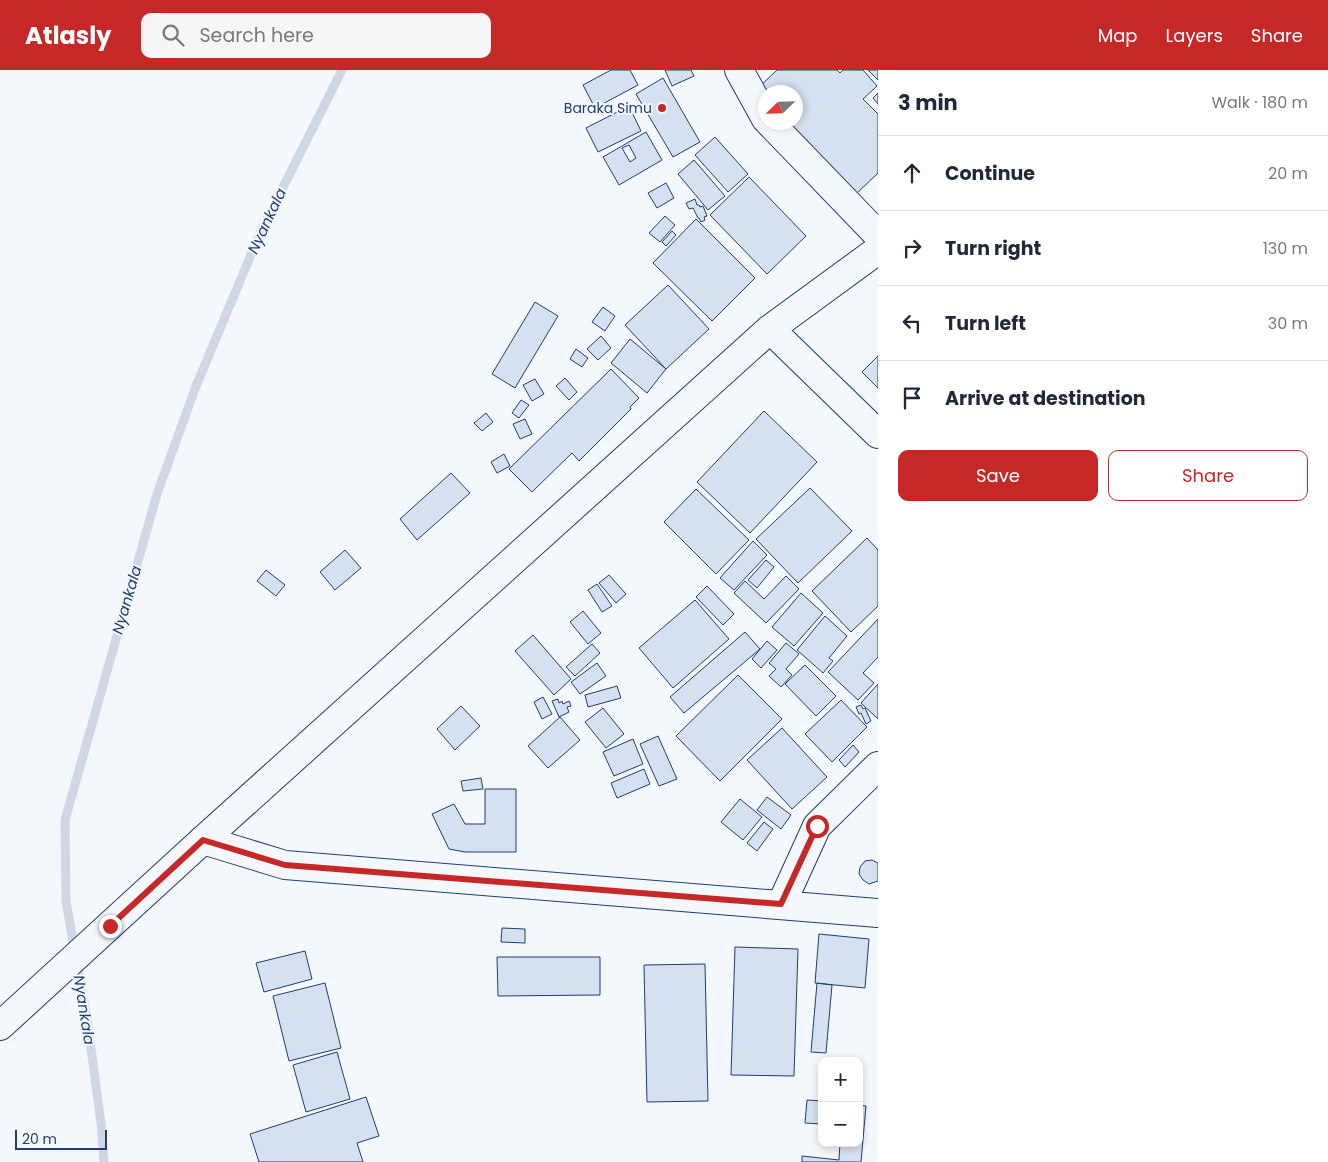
<!DOCTYPE html>
<meta charset="utf-8">
<style>
:root{--surface:#fff;--page:#f6f6f7;--text:#1f2937;--muted:#747a83;--line:#e0e1e3;--accent:#c62828}
body{margin:0;font-family:Poppins,sans-serif;background:var(--page);color:var(--text)}
.controls{position:absolute;right:15px;bottom:15px;display:grid;overflow:hidden;border-radius:10px;box-shadow:0 2px 8px #0003}
.controls button{width:45px;height:45px;display:grid;place-items:center;padding:0;border:0;border-bottom:1px solid var(--line);background:var(--surface);color:var(--text);font:25px sans-serif}
.compass{position:absolute;left:758px;top:15px;width:45px;height:45px;border-radius:50%;background:var(--surface);box-shadow:0 2px 8px #0003;rotate:247deg}
.scale{position:absolute;left:15px;bottom:12px;width:92px;box-sizing:border-box;padding-left:5px;border:2px solid #1d3f73;border-top:0;font-size:14px;line-height:18px;white-space:nowrap;color:#1d3f73;-webkit-text-stroke:4px #f4f7fb;paint-order:stroke}
.stop{position:absolute;width:15px;height:15px;margin:-11px;border:4px solid #c62828;border-radius:50%;background:#fff}
.stop.end{background:#c62828;border-color:#fff;box-shadow:0 1px 5px #0008}
.list{margin:0;padding:0;list-style:none}
h2{display:flex;justify-content:space-between;align-items:center;height:65px;margin:0;padding:0 20px;font-size:21px}
h2 small{font-size:16px;font-weight:400;color:var(--muted)}
.list li{display:grid;grid-template-columns:32px 1fr auto;gap:15px;align-items:center;box-sizing:border-box;height:75px;padding:0 20px;border-top:1px solid var(--line)}
.list b{display:block;font-size:19px;white-space:nowrap}
.list em{font-size:16px;font-style:normal;color:var(--muted)}
.actions{display:flex;gap:10px;padding:15px 20px}
.actions a{flex:1;padding:11px 0;border:1px solid var(--accent);border-radius:10px;text-align:center;font-size:18px;color:var(--accent)}
.actions .main{background:var(--accent);color:#fff}
.icon{flex:none;width:28px;height:28px;fill:none;stroke:currentColor;stroke-width:2;stroke-linecap:round;stroke-linejoin:round}
.map{position:relative;flex:none;width:878px;height:1092px;overflow:hidden}
header{display:flex;align-items:center;gap:30px;box-sizing:border-box;height:70px;padding:0 25px;background:var(--accent);color:#fff}
header strong{font-size:24px}
nav{display:flex;gap:28px;margin-inline-start:auto;font-size:18px}
.search{width:350px;height:45px;background:var(--page);display:flex;align-items:center;gap:12px;box-sizing:border-box;padding:0 18px;border-radius:10px;color:var(--muted);font-size:19px}
main{display:flex}
aside{flex:1;background:var(--surface)}
.map>svg:first-child{display:block}
.lines{fill:none;stroke-linecap:round;stroke-linejoin:round}
.stream{stroke:#cfd7e4;stroke-width:9}
.building{fill:#d5e0f0;stroke:#1d3f73;fill-rule:evenodd}
.street-casing{stroke:#1d3f73;stroke-width:30}
.secondary-casing{stroke:#1d3f73;stroke-width:30}
.highway-casing{stroke:#1d3f73;stroke-width:30}
.street{stroke:#f4f7fb;stroke-width:28}
.secondary{stroke:#f4f7fb;stroke-width:28}
.highway{stroke:#f4f7fb;stroke-width:28}
.route{stroke:#c62828;stroke-width:6}
.poi-dot{fill:#c62828;stroke:#f4f7fb;stroke-width:2}
.labels{text-anchor:middle;stroke-width:4;stroke-linejoin:round;paint-order:stroke}
.poi-label{font-size:14px;fill:#1d3f73;stroke:#f4f7fb;text-anchor:end}
.water-label{font-size:15px;font-style:italic;fill:#1d3f73;stroke:#f4f7fb}
</style>
<header>
<strong>Atlasly</strong>
<div class="search"><svg class="icon" aria-label="search" viewBox="0 0 24 24"><circle cx="10" cy="10" r="6"/><path d="M15 15l6 6"/></svg>Search here</div>
<nav><a>Map</a><a>Layers</a><a>Share</a></nav>
</header>
<main>
<div class="map">
<svg width="878" height="1092" viewBox="0 0 878 1092">
<rect width="100%" height="100%" fill="#f4f7fb"/>
<g class="lines">
<path class="stream" d="M104,1092l-3,-39 -13,-97 -22,-125 -1,-81 92,-326 39,-108 65,-155 81,-161"/>
</g>
<path class="building" d="M611,0h19l8,15 -43,23 -12,-23z
M665,0h26l3,6 -22,10z
M777,0h60l3,3 3,-3h20l14,16 -14,13 15,15v59l-22,21 -68,-72h8v-30h-30l-9,-3z
M868,0h10v10z
M663,8l37,64 -27,15 -37,-63z
M878,23v11l-5,-6z
M629,36l12,25 -43,21 -12,-24z
M646,62l16,28 -43,25 -16,-28zM629,75l7,13 -6,4 -8,-14z
M715,67l33,37 -20,18 -33,-37z
M694,90l31,36 -17,14 -30,-36z
M749,107l57,59 -39,38 -57,-59z
M666,113l8,15 -17,10 -9,-15z
M695,129l2,6h2l1,2 3,-1 4,10 -3,1 1,3 -4,2 -2,-4h-1l-5,-10 -4,1 -3,-6z
M665,146l10,9 -15,17 -11,-9z
M696,149l59,59 -43,43 -59,-58z
M672,161l4,4 -10,11 -4,-4z
M668,215l41,44 -43,40 -41,-44z
M535,232l23,14 -43,72 -23,-14z
M603,237l12,9 -10,15 -13,-9z
M601,266l10,12 -13,12 -11,-11z
M630,269l36,30 -19,24 -36,-30z
M576,279l12,9 -6,9 -12,-8z
M878,286v32l-16,-16z
M611,299l28,29 -9,9 1,2 -52,52 -7,-8 -40,39 -23,-23z
M565,308l12,14 -8,8 -13,-14z
M535,309l9,15 -12,7 -9,-16z
M521,330l8,5 -10,13 -7,-5z
M764,341l53,51 -67,71 -53,-51z
M486,343l7,9 -11,9 -8,-8z
M525,349l7,15 -12,5 -7,-15z
M504,384l6,12 -13,7 -6,-11z
M451,403l19,20 -53,47 -17,-21z
M810,418l42,43 -54,52 -42,-44z
M696,419l53,51 -33,34 -52,-52z
M867,468l11,12v56l-27,26 -39,-41z
M753,471l14,14 -33,35 -14,-12z
M345,480l16,18 -26,22 -15,-18z
M766,490l8,7 -17,21 -9,-8z
M266,500l19,15 -9,11 -19,-15z
M609,505l17,19 -10,9 -17,-20z
M786,506l13,13 -33,34 -32,-30 11,-12 19,18z
M597,514l15,22 -10,6 -14,-22z
M707,516l27,28 -11,11 -27,-28z
M801,523l22,20 -29,33 -22,-19z
M695,530l34,39 -56,49 -34,-40z
M583,541l18,22 -13,11 -18,-22z
M825,546l22,20 -18,22 4,3 -10,12 -26,-23z
M878,549v38l-15,16 11,10 -16,17 -30,-28z
M745,562l15,17 -76,64 -14,-16z
M533,565l38,44 -17,16 -39,-44z
M767,571l10,9 -16,18 -9,-9z
M786,573l13,11 -13,15 6,6 -11,12 -12,-11 7,-7 -7,-6z
M592,574l8,9 -25,23 -9,-9z
M597,593l9,13 -26,18 -9,-12z
M805,595l31,31 -20,20 -31,-32z
M738,605l44,44 -62,62 -44,-45z
M878,614v35l-17,-16z
M617,616l4,12 -33,9 -3,-12z
M543,627l9,17 -10,5 -8,-17z
M558,629l1,4 3,-2 1,3 6,-3 2,5 -4,1 2,5 -10,5 -7,-16z
M841,630l26,27 -35,35 -27,-28z
M861,635l2,4 2,-1 6,13 -5,3 -5,-11 -2,1 -3,-7z
M461,636l19,20 -25,24 -18,-21z
M603,638l21,26 -18,14 -21,-26z
M560,647l20,23 -32,28 -20,-22z
M782,658l45,49 -35,32 -45,-49z
M658,666l19,43 -18,7 -19,-42z
M633,669l10,25 -29,12 -11,-24z
M853,675l6,7 -14,15 -6,-7z
M644,699l6,15 -33,14 -6,-15z
M481,708l2,11 -20,2 -2,-10z
M485,719h31v63h-51l-16,-3 -17,-35 22,-10 11,20h20z
M767,727l24,18 -10,14 -24,-19z
M740,729l22,18 -19,23 -22,-18z
M764,752l9,7 -16,22 -10,-8z
M872,790l6,3v18l-9,3 -6,-4 -4,-6 1,-7 5,-6z
M502,858l23,1v14l-24,-1z
M819,864l50,5 -4,49 -50,-5z
M735,877l63,2 -4,127 -63,-1z
M305,881l7,28 -48,13 -8,-29z
M497,887h103v38l-102,1z
M705,894l3,137 -61,1 -3,-137z
M325,913l16,65 -52,13 -16,-65z
M817,913l15,2 -6,68 -15,-1z
M337,982l13,47 -44,13 -13,-47z
M366,1027l13,39 -22,7 6,19h-104l-9,-28z
M807,1030l15,1v23l-17,-1z
M859,1035l7,1 -5,56h-59v-6l37,4 1,-17h19z"/>
<g class="lines">
<g class="street-casing">
<path id="street" d="M770,259l108,105
M203,770l82,25 593,48
M781,835l36,-79 61,-60"/>
</g>
<g class="secondary-casing">
<path id="secondary" d="M0,956l203,-186 567,-511 108,-79"/>
</g>
<g class="highway-casing">
<path id="highway" d="M739,0l27,49
M769,52l109,113"/>
</g>
<use href="#street" class="street"/>
<use href="#secondary" class="secondary"/>
<use href="#highway" class="highway"/>
</g>
<g class="lines">
<path class="route" d="M110,856l93,-86 82,25 496,39 36,-78"/>
</g>
<circle class="poi-dot" cx="662" cy="38" r="5"/>
<g class="labels">
<g class="poi-label">
<text x="652" y="43">Baraka Simu</text>
</g>
<g class="water-label">
<text transform="translate(267 151) rotate(-65)" y="5">Nyankala</text>
<text transform="translate(127 530) rotate(-74)" y="5">Nyankala</text>
<text transform="translate(84 940) rotate(81)" y="5">Nyankala</text>
</g>
</g>
</svg>
<div class="controls">
<button>+</button>
<button>−</button>
</div>
<svg class="compass" viewBox="-18 -18 36 36"><path d="M0-13l5 13h-10z" fill="#e53935"/><path d="M0 13l5-13h-10z" fill="#747a83"/></svg>
<div class="scale">20 m</div>
<div class="stop" style="left:817px;top:756px"></div>
<div class="stop end" style="left:110px;top:856px"></div>
</div>
<aside>
<h2>3 min<small>Walk · 180 m</small></h2>
<ul class="list">
<li><svg class="icon" aria-label="ahead" viewBox="0 0 24 24"><path d="M12 20V5M6 11l6-6 6 6"/></svg><div><b>Continue</b></div><em>20 m</em></li>
<li><svg class="icon" aria-label="right" viewBox="0 0 24 24"><path d="M7 20v-9h11M14 6l5 5-5 5"/></svg><div><b>Turn right</b></div><em>130 m</em></li>
<li><svg class="icon" aria-label="left" viewBox="0 0 24 24"><path d="M17 20v-9H6M10 6l-5 5 5 5"/></svg><div><b>Turn left</b></div><em>30 m</em></li>
<li><svg class="icon" aria-label="arrive" viewBox="0 0 24 24"><path d="M6 21V4h12l-3 4 3 4H6"/></svg><div><b>Arrive at destination</b></div></li>
</ul>
<div class="actions"><a class="main">Save</a><a>Share</a></div>
</aside>
</main>
